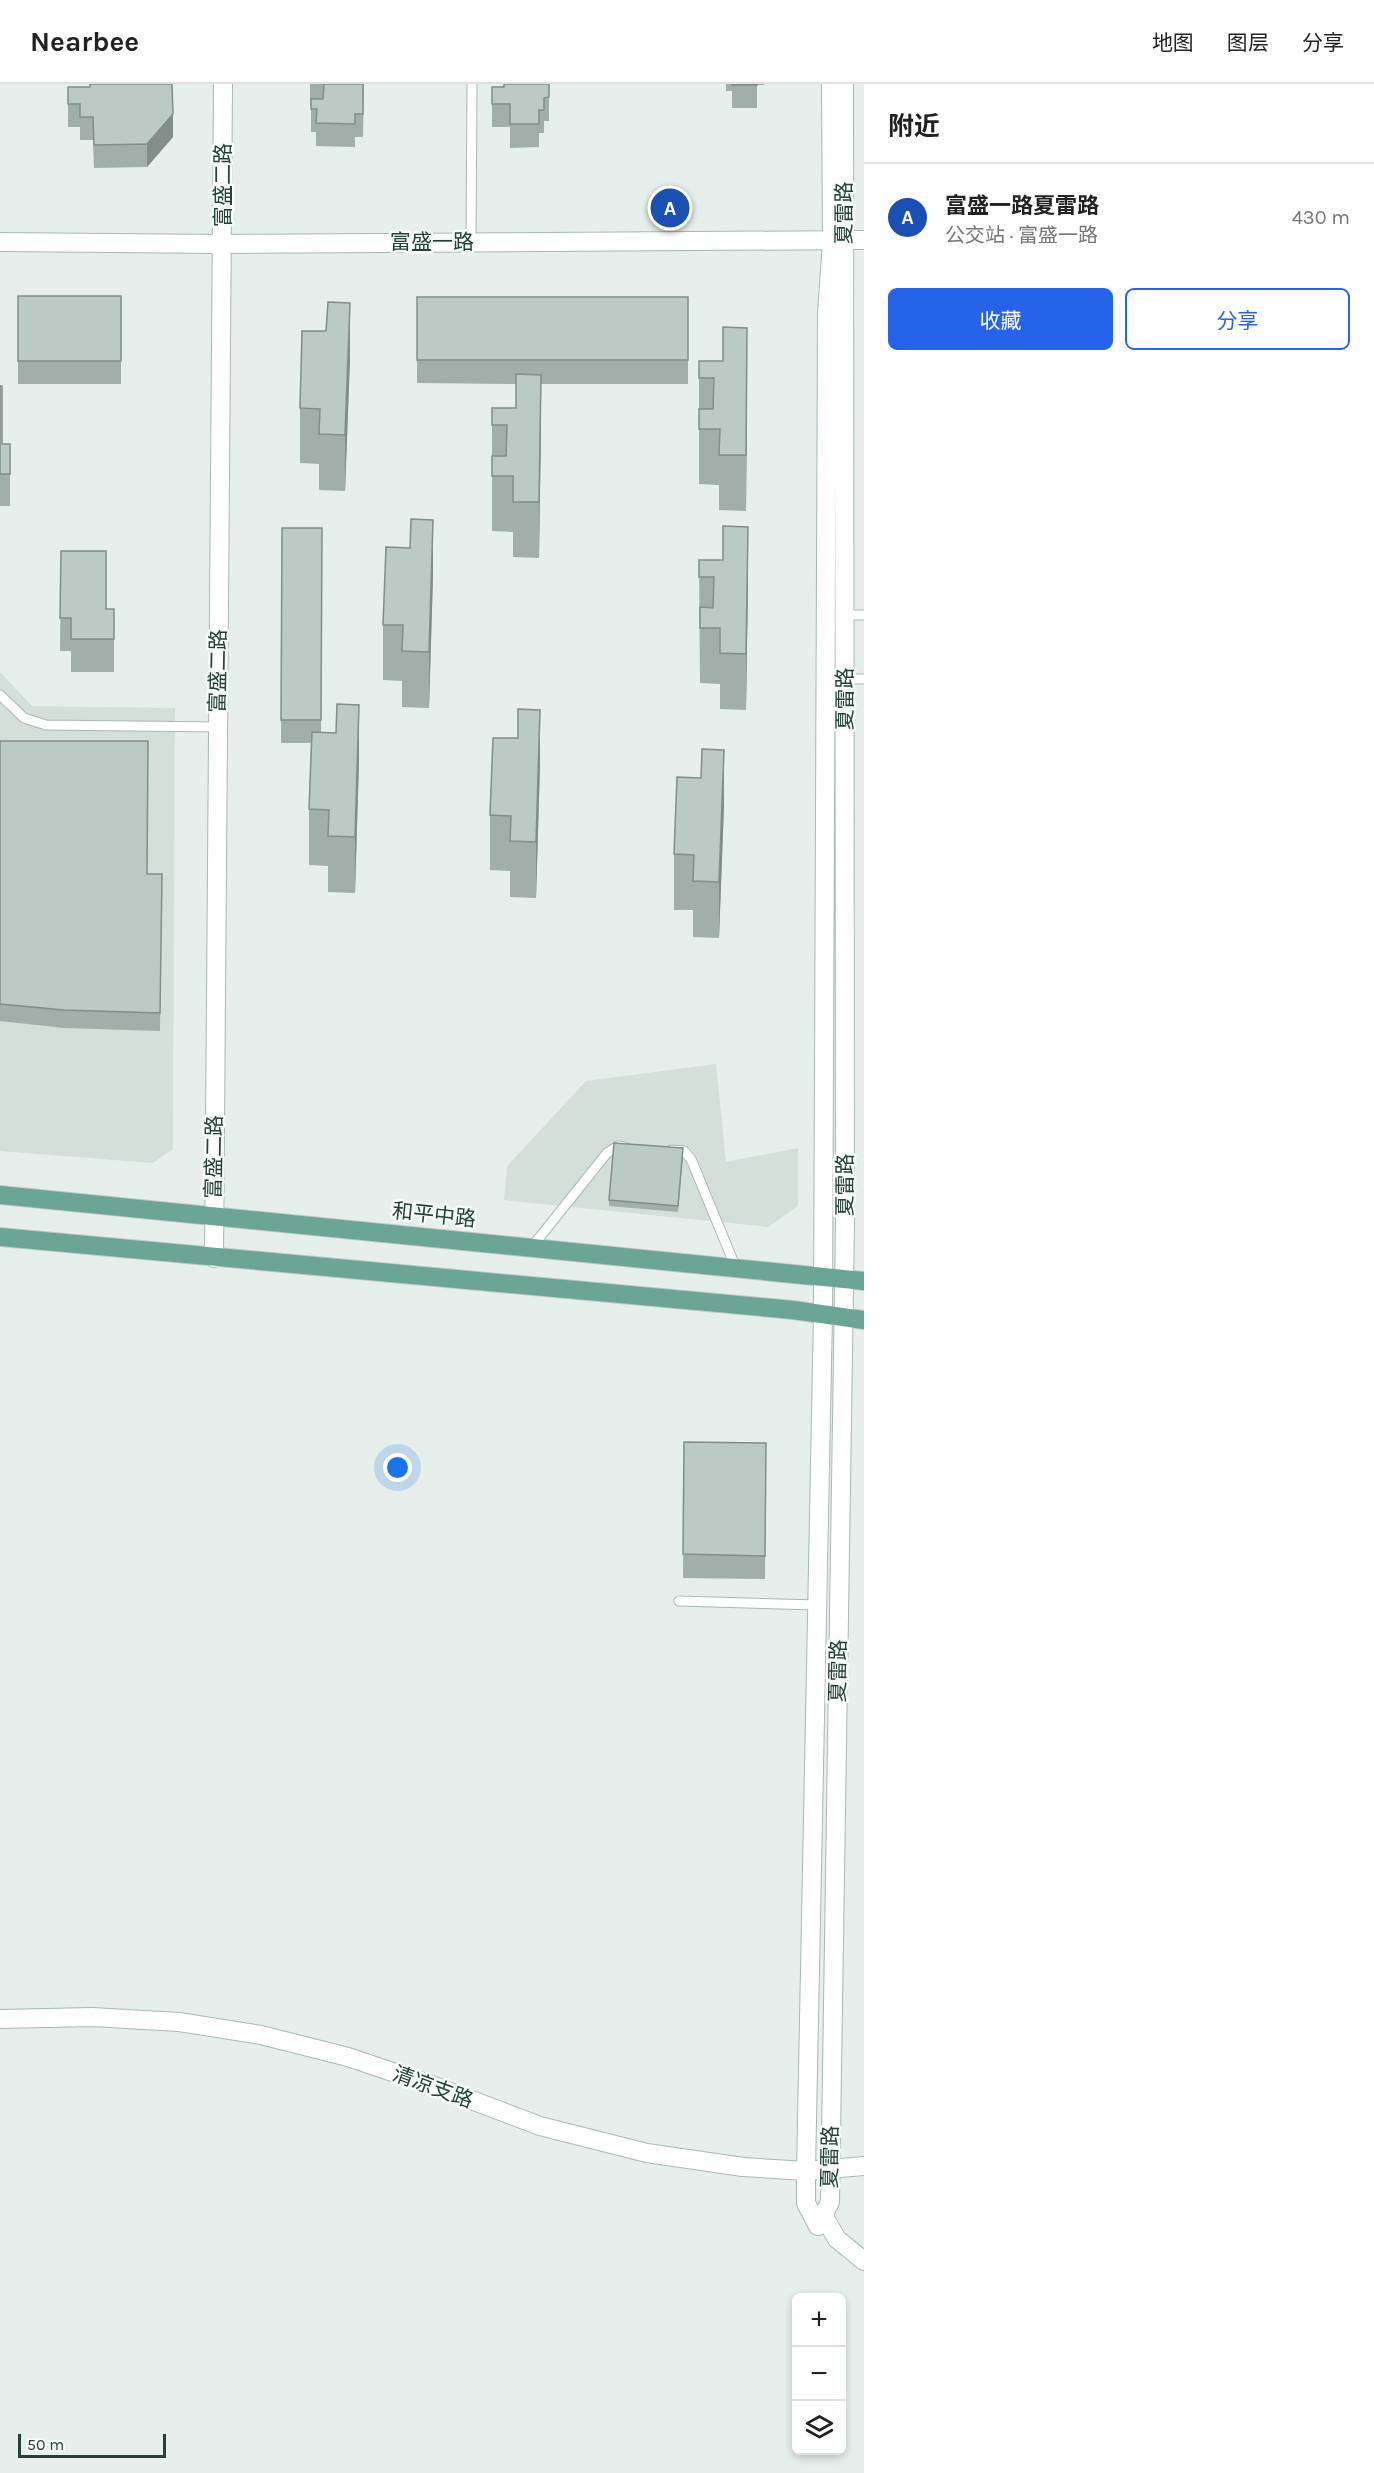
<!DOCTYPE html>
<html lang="zh">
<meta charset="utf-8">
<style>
:root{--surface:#fff;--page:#f6f6f6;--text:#222;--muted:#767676;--line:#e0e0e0;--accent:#2563eb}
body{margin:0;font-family:Karla,"Noto Sans SC",sans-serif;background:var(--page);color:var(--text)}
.controls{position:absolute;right:18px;bottom:18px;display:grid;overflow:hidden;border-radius:9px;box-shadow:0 3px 9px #0003}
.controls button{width:54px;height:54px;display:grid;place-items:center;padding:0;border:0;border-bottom:2px solid var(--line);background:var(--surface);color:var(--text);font:30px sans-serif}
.scale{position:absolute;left:18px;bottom:15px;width:148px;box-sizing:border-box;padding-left:6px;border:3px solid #24423a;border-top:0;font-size:16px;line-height:21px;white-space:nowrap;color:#24423a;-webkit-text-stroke:4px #f7fbf9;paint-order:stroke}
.you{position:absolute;left:398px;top:1384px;width:21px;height:21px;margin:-15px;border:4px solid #fff;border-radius:50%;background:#1a73e8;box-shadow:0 0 0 9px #1a73e833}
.badge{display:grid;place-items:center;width:39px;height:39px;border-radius:50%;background:var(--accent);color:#fff;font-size:20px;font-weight:700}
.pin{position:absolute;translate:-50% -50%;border:3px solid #fff;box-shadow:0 2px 6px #0006}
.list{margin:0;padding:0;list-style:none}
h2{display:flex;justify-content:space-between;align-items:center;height:78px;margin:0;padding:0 24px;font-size:26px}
h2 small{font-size:20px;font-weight:400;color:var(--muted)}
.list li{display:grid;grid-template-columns:39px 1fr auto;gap:18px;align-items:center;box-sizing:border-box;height:108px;padding:0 24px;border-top:2px solid var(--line)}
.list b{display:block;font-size:22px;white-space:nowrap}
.list p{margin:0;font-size:20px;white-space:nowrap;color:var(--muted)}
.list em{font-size:20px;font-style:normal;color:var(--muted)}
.actions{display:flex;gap:12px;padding:18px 24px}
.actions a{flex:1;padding:14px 0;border:2px solid var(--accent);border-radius:9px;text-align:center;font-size:21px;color:var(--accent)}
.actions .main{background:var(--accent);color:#fff}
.icon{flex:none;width:33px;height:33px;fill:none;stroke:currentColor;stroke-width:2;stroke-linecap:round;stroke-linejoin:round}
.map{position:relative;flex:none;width:864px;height:2389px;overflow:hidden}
header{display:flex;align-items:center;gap:36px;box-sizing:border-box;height:84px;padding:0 30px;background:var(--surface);border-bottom:2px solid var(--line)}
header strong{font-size:28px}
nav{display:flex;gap:33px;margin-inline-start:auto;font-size:21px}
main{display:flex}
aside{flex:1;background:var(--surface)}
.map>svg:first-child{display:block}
.built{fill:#d4dfda}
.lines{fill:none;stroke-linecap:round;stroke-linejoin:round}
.service-casing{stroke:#a8b8b2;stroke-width:11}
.minor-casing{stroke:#a8b8b2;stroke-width:20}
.tertiary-casing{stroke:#a8b8b2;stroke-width:20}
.primary-casing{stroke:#c2cac8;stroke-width:20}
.service{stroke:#fff;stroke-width:9}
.minor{stroke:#fff;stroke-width:18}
.tertiary{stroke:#fff;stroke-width:18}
.primary{stroke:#6aa596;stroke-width:18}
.wall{fill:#a1aea9}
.shaded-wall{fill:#838d89}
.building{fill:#bbcac4;stroke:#838d89;stroke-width:1.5}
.labels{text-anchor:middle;stroke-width:5;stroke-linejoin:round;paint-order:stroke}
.street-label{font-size:21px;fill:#24423a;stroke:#f7fbf9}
</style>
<header>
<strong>Nearbee</strong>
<nav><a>地图</a><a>图层</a><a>分享</a></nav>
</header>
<main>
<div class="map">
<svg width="864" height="2389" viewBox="0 0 864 2389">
<rect width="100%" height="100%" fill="#e6efeb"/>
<path class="built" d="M0,588l32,34 143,2 -2,441 -20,14 -153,-12z
M716,980l10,98 72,-14v58l-30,21 -264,-27 3,-34 79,-85z"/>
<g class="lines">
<g class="service-casing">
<path id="service" d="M471,158l1,-158
M845,531h19
M845,595h19
M0,611l24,23 22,7 172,2
M671,1066l13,1 7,8 45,109
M531,1164l76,-95 11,-7 7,1
M679,1517l138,4"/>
</g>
<g class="minor-casing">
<path id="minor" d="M0,158l222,2 642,-4
M214,1174l9,-1174
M0,1935l92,-2 87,5 82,13 87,22 89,30 103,39 107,27 96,14 63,4 58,-5
M823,2131l14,24 27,22"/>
</g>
<g class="tertiary-casing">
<path id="tertiary" d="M818,2142l-12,-23v-32l17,-857 4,-1001 5,-72 -1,-157
M818,2142l12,-24 15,-978 -1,-1140"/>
</g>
<g class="primary-casing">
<path id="primary" d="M0,1111l864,86
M0,1153l793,73 71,10"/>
</g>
<use href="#service" class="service"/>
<use href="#minor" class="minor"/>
<use href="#tertiary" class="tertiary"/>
<use href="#primary" class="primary"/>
</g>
<path class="wall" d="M310,0h54l-1,53h-8v10l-39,-1v-14h-5v-27h-1z
M549,0v37h-5v12h-5v14l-29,1v-21h-18v-40z
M726,0h38v1h-7v23h-25v-17h-6z
M68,3h21l84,50 -26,30 -53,1 -1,-28h-13v-13h-12z
M18,212h103v88h-103z
M417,213h271v87h-147l-2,174 -26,-1v-25l-21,-1v-106l24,-17v-24l-99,-1z
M350,275l-5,132 -26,-1v-26l-19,-1v-55z
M699,277l48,22 -1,128 -27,-1v-25l-20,-1z
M0,302l2,58h8v62h-10z
M282,444h40l-1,204 38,28 -4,133 -27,-1v-26l-19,-1v-56l2,-66h-30z
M410,464l23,28 -4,132 -27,-1v-26l-19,-1v-55z
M61,467l45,58h8v63h-43v-21h-11z
M699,476l49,22 -2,128 -26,-1v-25l-20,-1z
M0,657l147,133h15l-2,157 -96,-3 -64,-7z
M540,682l-4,132 -26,-1v-26l-20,-1v-55z
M724,721l-5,133 -26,-1v-27h-19v-56z
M683,1071l-5,57 -69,-6v-6z
M684,1358l82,1 -1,136 -82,-1z"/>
<path class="shaded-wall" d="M173,30v23l-26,30v-23z
M350,219v56l-5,132v-56z
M747,244v55l-1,128v-56z
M541,291v55l-2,128v-56z
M433,436v56l-4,132v-56z
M748,443v55l-2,128v-56z
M359,621v55l-4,133v-56z
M540,626v56l-4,132v-56z
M724,666v55l-5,133v-56z"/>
<path class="building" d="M90,0h82l1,30 -26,30 -53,1 -1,-28h-13v-13h-12v-17h22z
M324,0h39v30h-8v10l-39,-1 1,-14h-6v-10h12z
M504,0h45v13l-5,1v12h-5v14h-29v-20h-18v-17h12z
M732,0h25v1h-25z
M18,212h103v65h-103z
M417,213h271v63h-271z
M328,218l22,1 -5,132 -26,-1 1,-25 -20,-1 2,-77h24z
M723,243l24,1 -1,127h-27l1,-26h-21v-20h14l1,-31h-15v-17h24z
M516,290l25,1 -2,127h-26v-26h-21v-20h14l1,-31h-15v-17h24z
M0,302h2v58h8v30h-10z
M411,435l22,1 -4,132 -27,-1 1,-26h-20l3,-78 24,1z
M723,442l25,1 -2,127 -26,-1v-25h-20v-21l13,1 1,-31h-15v-17h24z
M282,444h40l-1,192h-40z
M61,467h45v58h8v30h-43v-21h-11z
M337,620l22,1 -4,132 -27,-1 1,-26 -20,-1 3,-77 24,1z
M518,625l22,1 -4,132 -26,-1 1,-25 -21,-1 3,-77h25z
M0,657h148l-1,133h15l-2,139 -96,-3 -64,-6z
M702,665l22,1 -5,132 -26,-1 1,-26 -20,-1 3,-77 24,1z
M614,1059l69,5 -5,58 -69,-6z
M684,1358l82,1 -1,113 -82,-2z"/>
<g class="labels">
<g class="street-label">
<text transform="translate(223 101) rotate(-90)" y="7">富盛二路</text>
<text transform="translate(844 129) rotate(-90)" y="7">夏雷路</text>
<text x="432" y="165">富盛一路</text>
<text transform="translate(218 587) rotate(-89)" y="7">富盛二路</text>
<text transform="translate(845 615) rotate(-90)" y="7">夏雷路</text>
<text transform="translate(214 1073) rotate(-89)" y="7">富盛二路</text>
<text transform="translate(845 1101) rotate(-90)" y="7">夏雷路</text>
<text transform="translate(434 1131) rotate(6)" y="7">和平中路</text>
<text transform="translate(838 1587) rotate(-89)" y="7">夏雷路</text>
<text transform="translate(433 2003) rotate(20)" y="7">清凉支路</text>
<text transform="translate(830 2073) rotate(-89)" y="7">夏雷路</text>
</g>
</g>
</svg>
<div class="controls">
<button>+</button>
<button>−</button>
<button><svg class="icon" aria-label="layers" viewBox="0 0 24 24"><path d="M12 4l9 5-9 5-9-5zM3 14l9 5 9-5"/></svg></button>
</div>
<div class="scale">50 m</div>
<div class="you"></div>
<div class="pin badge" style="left:670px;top:124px;background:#1a4fb4">A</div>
</div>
<aside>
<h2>附近<small></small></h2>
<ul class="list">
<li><span class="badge" style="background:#1a4fb4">A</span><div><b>富盛一路夏雷路</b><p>公交站 · 富盛一路</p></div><em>430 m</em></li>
</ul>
<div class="actions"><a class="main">收藏</a><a>分享</a></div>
</aside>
</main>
